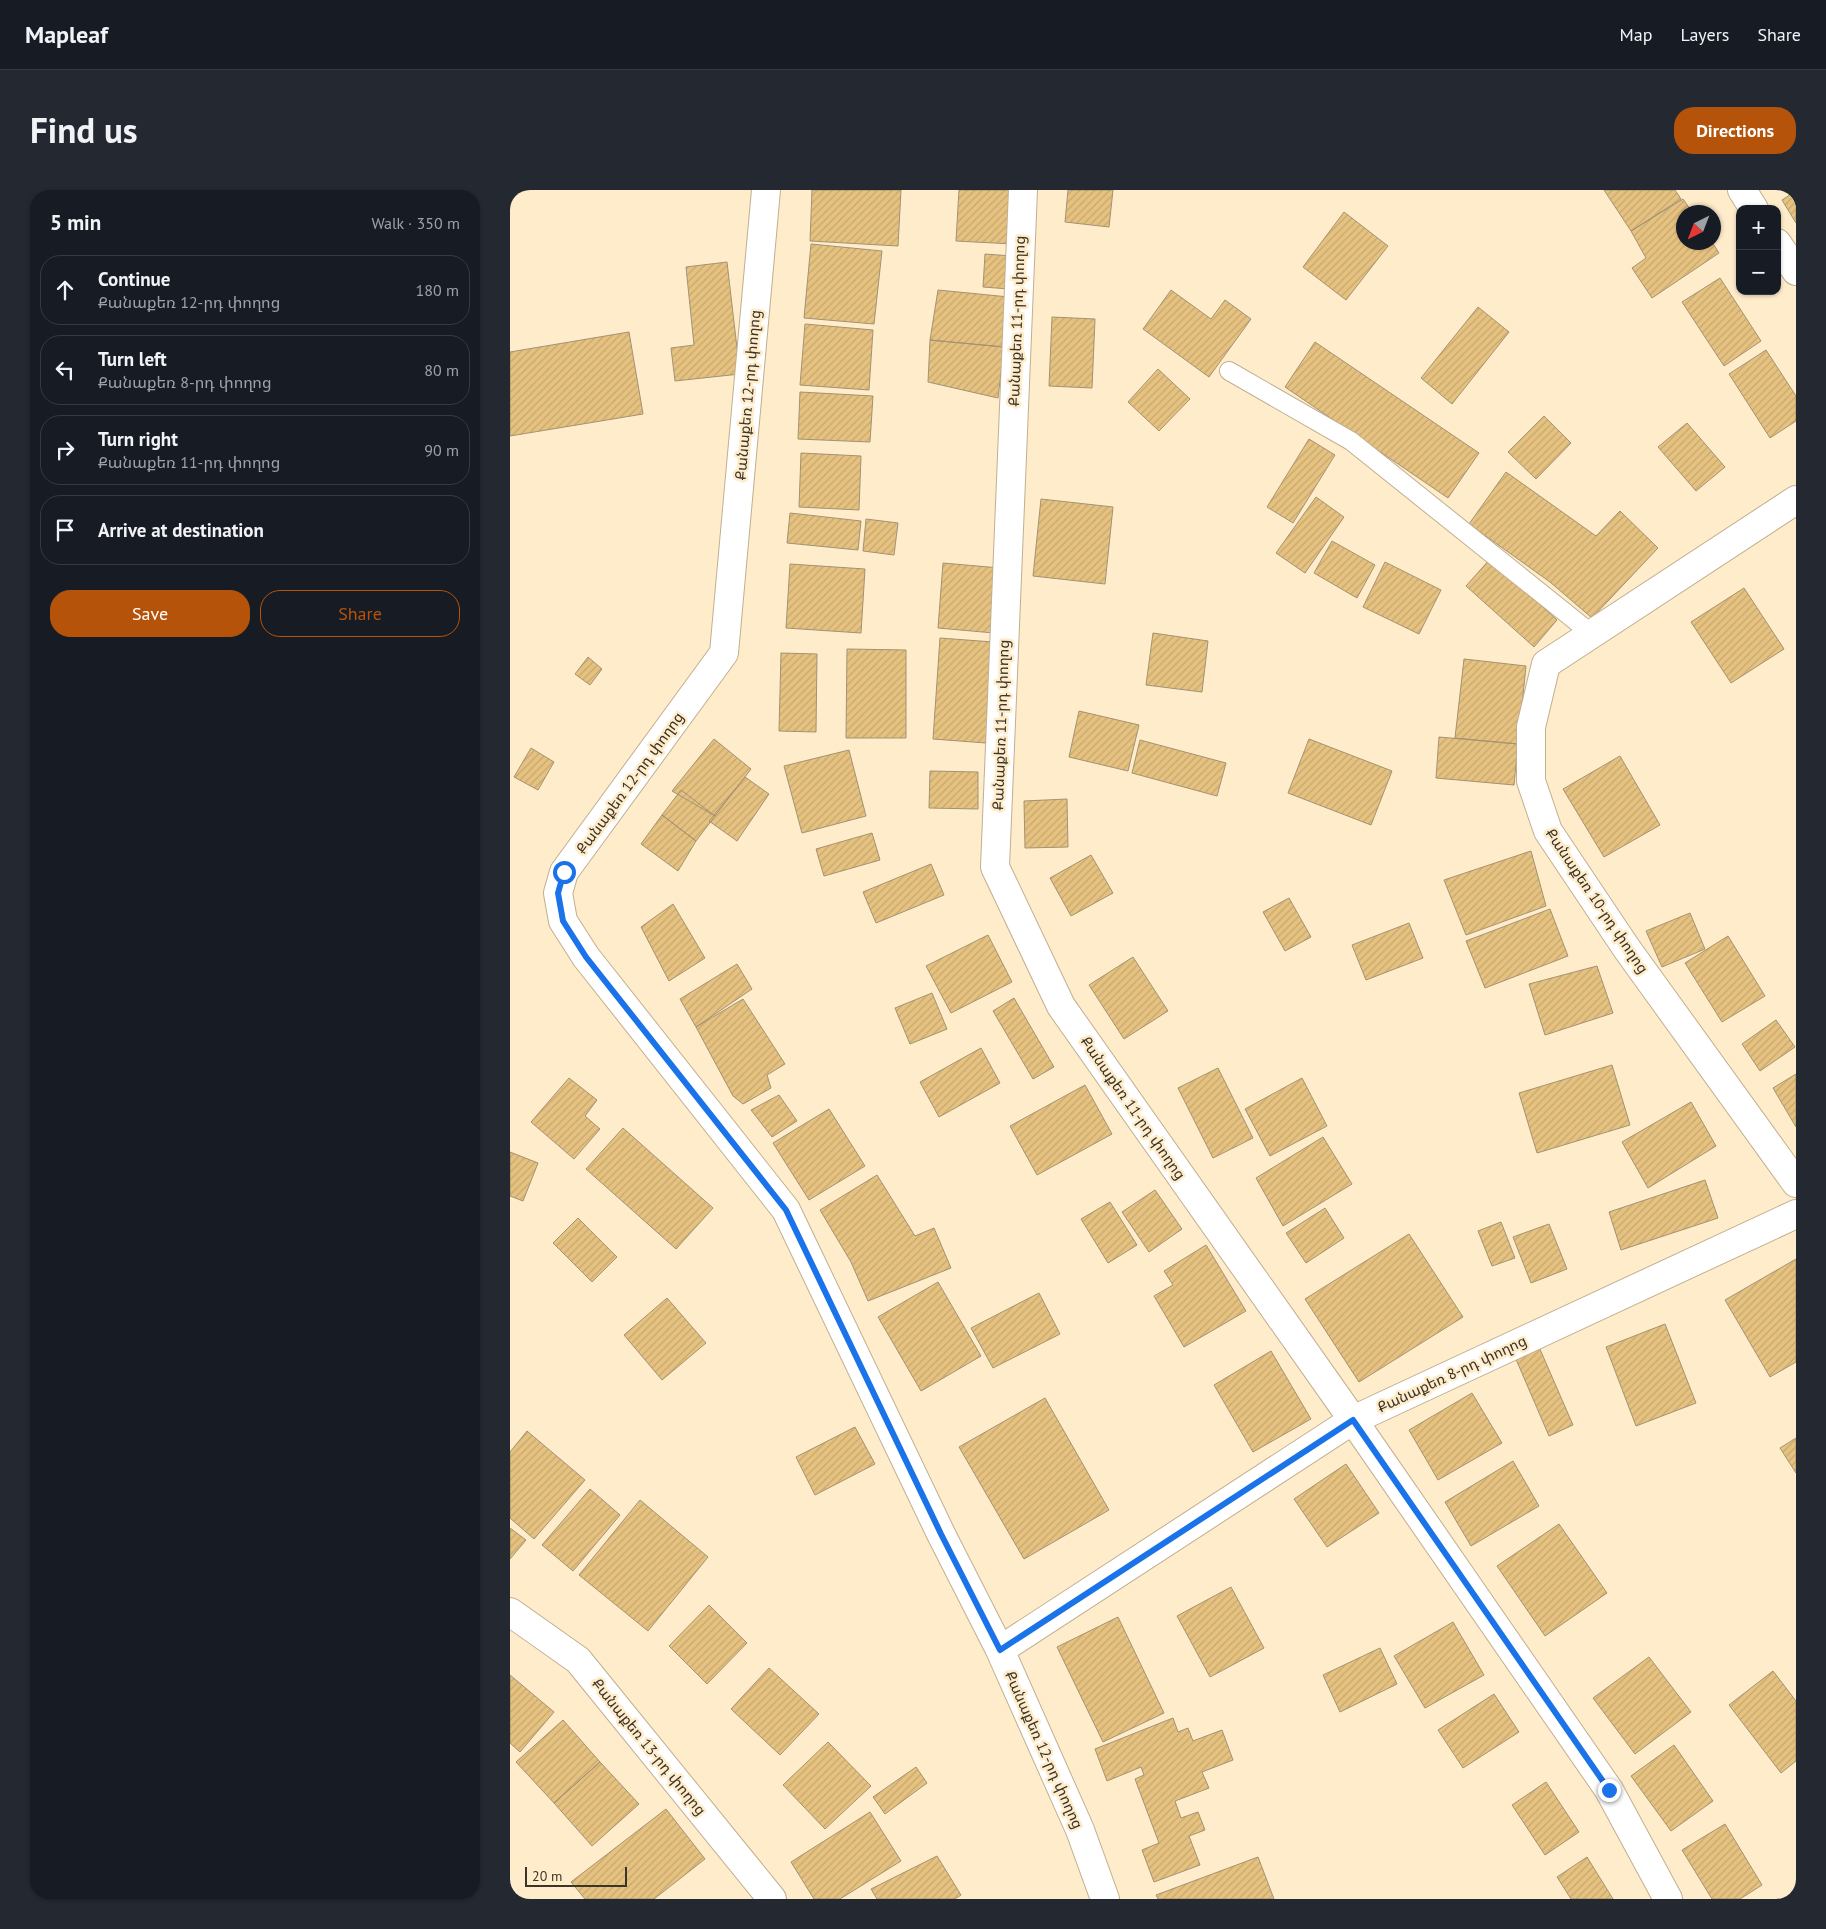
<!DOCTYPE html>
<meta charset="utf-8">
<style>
:root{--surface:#171b24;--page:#242831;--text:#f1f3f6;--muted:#9ea1a6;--line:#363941;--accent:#b45309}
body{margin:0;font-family:"PT Sans","Noto Sans Armenian",sans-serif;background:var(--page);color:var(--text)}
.controls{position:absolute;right:15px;top:15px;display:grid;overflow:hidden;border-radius:10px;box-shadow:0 1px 4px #0004}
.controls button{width:45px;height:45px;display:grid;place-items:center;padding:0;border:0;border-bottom:1px solid var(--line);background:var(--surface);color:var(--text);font:25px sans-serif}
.compass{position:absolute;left:1166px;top:15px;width:45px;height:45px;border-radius:50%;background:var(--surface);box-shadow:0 1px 4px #0004;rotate:222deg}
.scale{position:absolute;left:15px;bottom:12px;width:102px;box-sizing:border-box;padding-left:5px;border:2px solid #3b3428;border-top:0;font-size:14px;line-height:18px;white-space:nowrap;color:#3b3428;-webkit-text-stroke:4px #feeccb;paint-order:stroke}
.stop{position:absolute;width:15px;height:15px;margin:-11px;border:4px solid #1a73e8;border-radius:50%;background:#fff}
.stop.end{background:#1a73e8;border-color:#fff;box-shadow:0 1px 5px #0008}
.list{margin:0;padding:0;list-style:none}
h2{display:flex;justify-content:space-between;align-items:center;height:65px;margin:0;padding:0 20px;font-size:21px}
h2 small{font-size:16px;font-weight:400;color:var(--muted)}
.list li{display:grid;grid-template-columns:32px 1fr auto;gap:15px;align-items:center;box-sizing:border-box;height:70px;margin:0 10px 10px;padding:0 10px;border:1px solid var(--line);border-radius:20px}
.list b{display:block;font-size:19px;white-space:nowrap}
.list p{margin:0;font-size:16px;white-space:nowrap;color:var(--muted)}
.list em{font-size:16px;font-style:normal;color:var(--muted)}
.actions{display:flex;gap:10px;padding:15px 20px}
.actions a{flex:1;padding:11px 0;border:1px solid var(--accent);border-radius:20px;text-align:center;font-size:18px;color:var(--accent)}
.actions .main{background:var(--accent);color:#fff}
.icon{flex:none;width:28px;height:28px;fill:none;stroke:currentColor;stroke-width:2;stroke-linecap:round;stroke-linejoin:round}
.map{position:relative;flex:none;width:1286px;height:1709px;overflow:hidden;border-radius:20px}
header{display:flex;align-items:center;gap:30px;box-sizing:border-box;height:70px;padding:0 25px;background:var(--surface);border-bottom:1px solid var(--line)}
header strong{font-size:24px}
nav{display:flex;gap:28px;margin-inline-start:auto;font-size:18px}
.intro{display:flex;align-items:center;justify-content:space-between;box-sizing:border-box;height:120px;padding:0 30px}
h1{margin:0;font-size:35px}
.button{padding:12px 22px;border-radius:20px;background:var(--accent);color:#fff;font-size:18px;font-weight:700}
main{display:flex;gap:30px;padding:0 30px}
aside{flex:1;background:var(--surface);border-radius:20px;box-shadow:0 1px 4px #0004}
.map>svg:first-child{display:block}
.building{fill:url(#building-hatch);stroke:#a39273}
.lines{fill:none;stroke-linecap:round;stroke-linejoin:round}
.service-casing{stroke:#c1af90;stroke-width:20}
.minor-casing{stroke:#c1af90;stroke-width:30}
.service{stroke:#fff;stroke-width:18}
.minor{stroke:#fff;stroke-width:28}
.route{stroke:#1a73e8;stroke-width:6}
.labels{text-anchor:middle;stroke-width:5;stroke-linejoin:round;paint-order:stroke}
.street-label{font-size:15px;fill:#3b3428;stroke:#feeccb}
</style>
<header>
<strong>Mapleaf</strong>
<nav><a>Map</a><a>Layers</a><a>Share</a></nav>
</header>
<div class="intro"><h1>Find us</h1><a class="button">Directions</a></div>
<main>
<aside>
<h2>5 min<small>Walk · 350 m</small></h2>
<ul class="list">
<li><svg class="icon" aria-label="ahead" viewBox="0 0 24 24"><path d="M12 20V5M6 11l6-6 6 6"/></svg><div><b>Continue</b><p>Քանաքեռ 12-րդ փողոց</p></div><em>180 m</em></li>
<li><svg class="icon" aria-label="left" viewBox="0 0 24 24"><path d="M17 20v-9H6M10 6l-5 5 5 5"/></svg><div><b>Turn left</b><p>Քանաքեռ 8-րդ փողոց</p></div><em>80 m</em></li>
<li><svg class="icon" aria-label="right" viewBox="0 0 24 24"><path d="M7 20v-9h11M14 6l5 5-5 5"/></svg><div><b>Turn right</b><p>Քանաքեռ 11-րդ փողոց</p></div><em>90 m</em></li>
<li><svg class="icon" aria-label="arrive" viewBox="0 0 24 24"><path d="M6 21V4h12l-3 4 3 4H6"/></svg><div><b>Arrive at destination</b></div></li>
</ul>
<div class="actions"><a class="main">Save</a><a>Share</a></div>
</aside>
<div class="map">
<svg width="1286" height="1709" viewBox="0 0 1286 1709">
<defs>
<pattern id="building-hatch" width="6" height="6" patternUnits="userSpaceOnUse" patternTransform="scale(1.25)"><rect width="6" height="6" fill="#e6c280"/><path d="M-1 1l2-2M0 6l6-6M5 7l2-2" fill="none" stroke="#c6a76f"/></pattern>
</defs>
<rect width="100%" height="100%" fill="#feeccb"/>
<path class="building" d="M302,0h89l-3,56 -88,-5z
M449,0h57l-3,54 -57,-3z
M558,0h45l-4,37 -44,-5z
M1094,0h71l6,9 -50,32z
M1286,1v32l-14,-23z
M1173,9l9,13h-8v30h28l7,11 -67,45 -20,-30 14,-10 -15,-27z
M834,22l44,34 -42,54 -43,-33z
M301,54l71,7 -8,73 -70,-6z
M475,64l27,2 -3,33 -26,-2z
M217,72l13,112 -65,7 -4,-33 23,-3 -8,-78z
M1210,88l41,63 -37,25 -42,-64z
M428,100l71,7 -5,50 -74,-7z
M661,100l40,29 14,-19 26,19 -42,58 -66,-48z
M968,117l31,25 -57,72 -31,-26z
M542,127l43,2 -3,69 -43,-2z
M295,134l68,6 -4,60 -69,-5z
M119,142l14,82 -133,22v-84z
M420,150l74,7 -6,51 -70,-16z
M805,152l164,111 -31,45 -163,-111z
M1256,160l30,46v25l-26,17 -41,-64z
M648,179l32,30 -31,32 -31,-29z
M290,202l73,4 -3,46 -72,-3z
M1034,226l27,27 -35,36 -28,-27z
M1177,233l38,44 -29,24 -38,-44z
M799,249l26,16 -42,68 -26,-16z
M291,263l60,3 -2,54 -60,-3z
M996,282l90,64 24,-25 38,37 -66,70 -42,-36 -81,-58z
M806,307l28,20 -39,56 -29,-20z
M531,309l72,8 -8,77 -72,-8z
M280,323l71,8 -3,29 -71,-7z
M356,329l32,4 -4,32 -31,-4z
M822,351l43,24 -18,33 -43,-25z
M980,369l67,61 -23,27 -68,-61z
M875,372l56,28 -22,44 -56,-27z
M433,373l57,5 -6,65 -56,-5z
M280,374l75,5 -4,64 -75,-5z
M1234,398l40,61 -53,34 -40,-61z
M643,443l55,8 -6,51 -56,-7z
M430,448l53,4 -7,101 -53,-4z
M337,459l59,1v88h-60z
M271,463l36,1 -1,78 -37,-1z
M78,467l14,12 -12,16 -15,-11z
M954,469l62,7 -8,78 -63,-6z
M569,521l60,14 -11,46 -59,-14z
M929,547l79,7 -4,41 -78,-7z
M204,549l37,30 -36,47 -43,-25z
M799,549l83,32 -21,54 -83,-32z
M630,550l86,23 -9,33 -85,-23z
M21,558l23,14 -16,28 -24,-13z
M339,560l17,66 -64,17 -18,-67z
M1110,566l40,69 -56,32 -41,-68z
M420,581l48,1v37l-49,-1z
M235,587l24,17 -32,47 -28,-20z
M171,600l34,26 -19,25 -34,-26z
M557,609l1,48 -43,1 -1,-47z
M152,625l34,26 -18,30 -37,-27z
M362,643l8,27 -56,16 -8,-27z
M1021,661l15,55 -80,29 -22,-55z
M581,665l22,38 -42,23 -21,-38z
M421,674l13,31 -68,28 -13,-31z
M779,708l22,39 -26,14 -22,-39z
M163,714l32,54 -36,23 -28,-54z
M1040,719l18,47 -83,32 -19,-47z
M1180,723l15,36 -43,18 -16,-36z
M899,733l14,35 -57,22 -14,-35z
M478,745l24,47 -61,31 -25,-47z
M1218,746l37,60 -43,26 -37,-59z
M623,767l35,54 -44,28 -35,-54z
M227,774l15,25 -56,38 -16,-28z
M1087,776l16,47 -68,22 -16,-51z
M422,803l15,36 -37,15 -15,-36z
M504,808l40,69 -21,12 -40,-68z
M233,809l42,65 -18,11 4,13 -28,16 -10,-8 -37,-69z
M1266,830l19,27 -35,24 -18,-27z
M471,858l19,35 -61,34 -19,-35z
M1102,875l18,60 -93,28 -18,-60z
M708,878l35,70 -40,20 -35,-70z
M1286,884v53l-23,-39z
M59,888l28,22 -12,16 15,13 -26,30 -43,-37z
M792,888l25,48 -57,30 -25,-47z
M575,895l27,49 -75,41 -27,-49z
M269,905l18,26 -25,16 -21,-27z
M1181,912l25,44 -68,42 -26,-46z
M319,919l36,57 -56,34 -36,-57z
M113,938l90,80 -37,41 -90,-80z
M813,947l29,47 -69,42 -27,-48z
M0,962l28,11 -15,38 -13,-5z
M367,985l38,61 19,-8 17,40 -83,33 -17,-39 -31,-52z
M1195,990l13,38 -97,32 -12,-38z
M645,1000l27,39 -33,23 -27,-40z
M600,1012l27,43 -29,18 -27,-44z
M815,1018l19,30 -38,25 -20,-30z
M68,1028l39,39 -25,25 -39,-39z
M991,1032l14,36 -23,8 -14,-35z
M1039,1034l18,45 -36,14 -18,-46z
M899,1044l54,83 -104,65 -54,-83z
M696,1055l40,66 -62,36 -30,-51 19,-11 -9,-14z
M1286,1069v103l-26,15 -45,-77z
M428,1092l43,74 -60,35 -43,-74z
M529,1103l21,41 -67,34 -22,-40z
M157,1108l39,45 -44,37 -38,-45z
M1155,1134l31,79 -60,23 -30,-79z
M1029,1157l34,78 -24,11 -34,-79z
M761,1161l40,68 -58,33 -39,-67z
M962,1203l30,50 -64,37 -29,-50z
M535,1208l64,112 -85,49 -65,-112z
M345,1237l20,37 -60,31 -19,-38z
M17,1241l58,49 -51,59 -24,-21v-66z
M1286,1248v35l-16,-25z
M1003,1271l26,45 -68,40 -26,-44z
M836,1274l33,49 -52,34 -33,-48z
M80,1299l30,26 -47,56 -31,-26z
M130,1310l68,57 -60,74 -69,-56z
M1049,1334l48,69 -62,43 -48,-70z
M0,1338l16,12 -16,19z
M721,1397l33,61 -54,29 -33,-61z
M199,1415l38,38 -40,41 -38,-38z
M608,1427l46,96 -61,29 -46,-95z
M943,1432l31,53 -59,33 -31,-52z
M870,1458l17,36 -57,28 -17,-37z
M1139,1467l42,55 -56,42 -42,-56z
M259,1478l50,46 -39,41 -49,-46z
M1263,1481l23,30v60l-15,12 -52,-68z
M0,1485l44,37 -34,40 -10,-9z
M984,1504l25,38 -56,36 -25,-38z
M663,1528l5,14 10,-4 5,13 29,-11 11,30 -31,12 7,16 -34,13 6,17 17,-6 7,18 -16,6 11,29 -46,17 -12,-32 17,-7 -24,-64 9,-4 -3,-8 -34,14 -12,-32z
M53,1530l37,42 -46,41 -38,-41z
M318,1552l43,44 -46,43 -42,-44z
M1164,1555l39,56 -42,30 -40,-55z
M90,1572l39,42 -47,42 -38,-43z
M406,1577l11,16 -42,31 -12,-17z
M1036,1592l33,50 -34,23 -33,-50z
M156,1619l39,50 -51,40h-69l-14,-17z
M360,1622l31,49 -61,38h-26l-23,-37z
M1215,1634l37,61 -22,14h-28l-30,-49z
M427,1666l24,39 -6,4h-78l-6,-10z
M748,1667l16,42h-116l-2,-4z
M1077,1667l26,42h-42l-14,-22z"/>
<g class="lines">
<g class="service-casing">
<path id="service" d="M719,181l122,70 241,193"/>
</g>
<g class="minor-casing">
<path id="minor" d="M256,0l-42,463 -160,219 -6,21 5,28 23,36 200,253 155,324 59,116 80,180 25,69
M513,0l-28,677 66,139 292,414 256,370 59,109
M1232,0l12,19
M1267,53l19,28
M1286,310l-250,164 -15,63v54l17,50 79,118 169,234
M0,1422l68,48 194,239
M490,1460l353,-230 443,-206"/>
</g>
<use href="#service" class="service"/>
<use href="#minor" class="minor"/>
</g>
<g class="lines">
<path class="route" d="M54,682l-6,21 5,28 23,36 200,253 155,324 59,116 353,-230 256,370"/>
</g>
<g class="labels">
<g class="street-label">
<text transform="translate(507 131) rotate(-88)" y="5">Քանաքեռ 11-րդ փողոց</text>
<text transform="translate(238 205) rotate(-85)" y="5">Քանաքեռ 12-րդ փողոց</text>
<text transform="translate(491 535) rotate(-88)" y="5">Քանաքեռ 11-րդ փողոց</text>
<text transform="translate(120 593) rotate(-54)" y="5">Քանաքեռ 12-րդ փողոց</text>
<text transform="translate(1087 711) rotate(56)" y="5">Քանաքեռ 10-րդ փողոց</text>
<text transform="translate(623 918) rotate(55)" y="5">Քանաքեռ 11-րդ փողոց</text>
<text transform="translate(942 1184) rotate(-25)" y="5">Քանաքեռ 8-րդ փողոց</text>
<text transform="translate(139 1557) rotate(51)" y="5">Քանաքեռ 13-րդ փողոց</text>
<text transform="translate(534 1560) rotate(66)" y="5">Քանաքեռ 12-րդ փողոց</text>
</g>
</g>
</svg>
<div class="controls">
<button>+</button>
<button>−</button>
</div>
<svg class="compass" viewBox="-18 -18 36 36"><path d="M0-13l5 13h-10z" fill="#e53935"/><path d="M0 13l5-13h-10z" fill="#9ea1a6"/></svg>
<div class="scale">20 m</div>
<div class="stop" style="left:54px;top:682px"></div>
<div class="stop end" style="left:1099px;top:1600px"></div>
</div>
</main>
